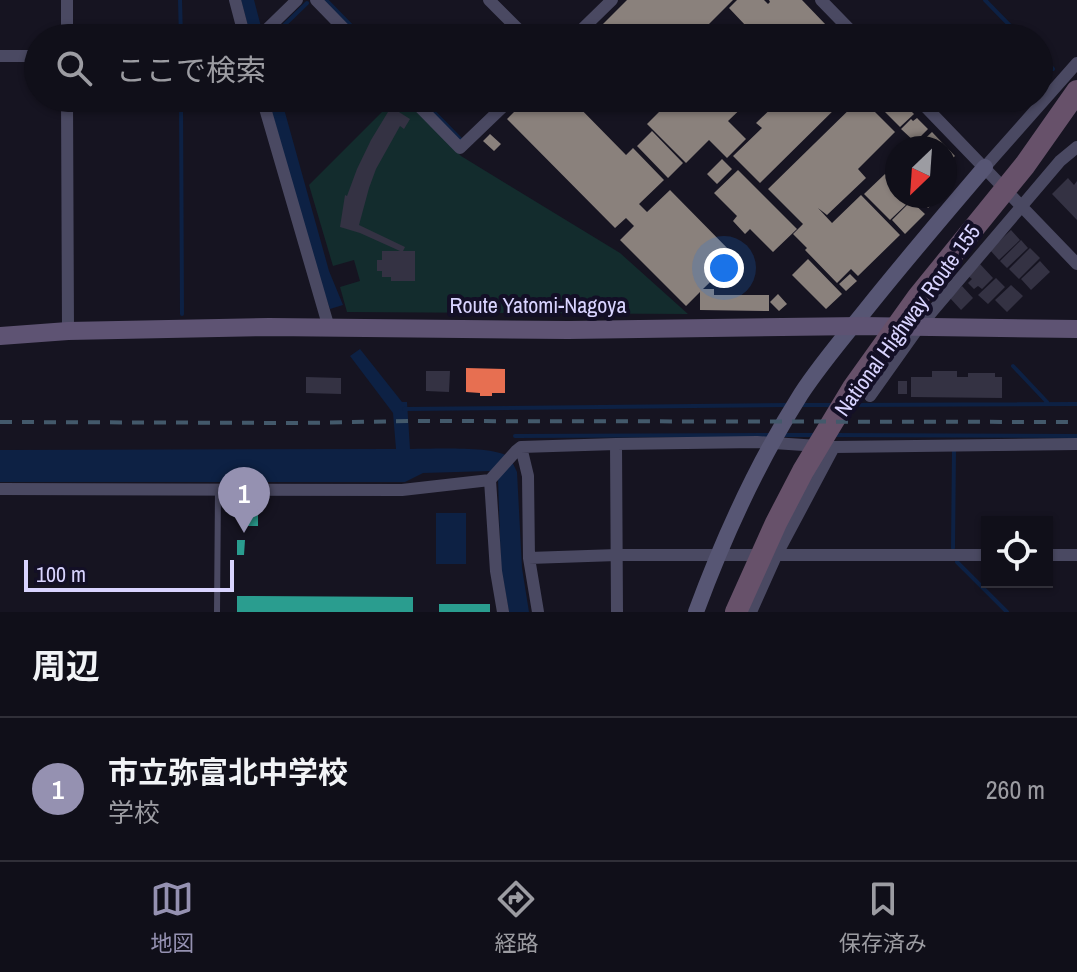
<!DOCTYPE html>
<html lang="ja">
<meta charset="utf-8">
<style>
:root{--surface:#100f19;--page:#191822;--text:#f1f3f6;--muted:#9c9ca2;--line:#302f38;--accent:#9591b1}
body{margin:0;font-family:"Archivo Narrow","Noto Sans JP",sans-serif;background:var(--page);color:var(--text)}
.controls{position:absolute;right:24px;bottom:24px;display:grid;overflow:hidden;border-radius:0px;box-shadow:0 2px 6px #0004}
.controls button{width:72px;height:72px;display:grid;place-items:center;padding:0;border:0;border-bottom:2px solid var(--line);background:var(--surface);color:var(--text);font:40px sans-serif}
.compass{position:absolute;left:885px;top:136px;width:72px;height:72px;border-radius:50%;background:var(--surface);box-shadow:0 2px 6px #0004;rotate:205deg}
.scale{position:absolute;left:24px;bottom:20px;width:210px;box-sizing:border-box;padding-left:8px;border:4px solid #d9d4ff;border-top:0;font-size:22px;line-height:28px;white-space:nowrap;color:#d9d4ff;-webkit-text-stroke:6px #130f26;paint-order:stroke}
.you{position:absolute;left:724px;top:268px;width:28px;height:28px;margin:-20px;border:6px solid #fff;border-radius:50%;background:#1a73e8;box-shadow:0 0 0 12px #1a73e833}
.badge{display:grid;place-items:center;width:52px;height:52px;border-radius:50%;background:var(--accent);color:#fff;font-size:26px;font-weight:700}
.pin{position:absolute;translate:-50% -66px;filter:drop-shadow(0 2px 4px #0008)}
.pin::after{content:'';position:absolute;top:42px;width:28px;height:24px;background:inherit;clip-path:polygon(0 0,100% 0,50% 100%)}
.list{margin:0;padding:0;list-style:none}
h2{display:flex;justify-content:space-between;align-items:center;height:104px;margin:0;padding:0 32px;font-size:34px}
h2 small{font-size:26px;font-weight:400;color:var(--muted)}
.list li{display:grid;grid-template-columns:52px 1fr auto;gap:24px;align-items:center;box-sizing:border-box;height:144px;padding:0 32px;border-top:2px solid var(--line)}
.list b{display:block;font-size:30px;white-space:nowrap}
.list p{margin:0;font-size:26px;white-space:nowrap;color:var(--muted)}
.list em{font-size:26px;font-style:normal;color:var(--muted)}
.icon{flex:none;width:44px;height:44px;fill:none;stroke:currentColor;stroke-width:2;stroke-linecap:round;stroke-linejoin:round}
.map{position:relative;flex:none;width:1077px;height:612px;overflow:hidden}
.search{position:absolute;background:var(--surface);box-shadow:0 2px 6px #0004;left:24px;right:24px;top:24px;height:88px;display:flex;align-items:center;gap:20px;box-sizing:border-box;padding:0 28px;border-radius:44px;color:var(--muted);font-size:30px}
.sheet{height:248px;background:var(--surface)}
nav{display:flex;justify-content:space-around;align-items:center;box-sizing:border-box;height:112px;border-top:2px solid var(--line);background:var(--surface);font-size:22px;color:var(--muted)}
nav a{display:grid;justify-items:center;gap:4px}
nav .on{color:var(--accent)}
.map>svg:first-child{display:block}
.green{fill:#132c2d}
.water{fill:#0d2144}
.shops{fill:#e76f51}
.schools{fill:#2a9d8f}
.industry{fill:#8a817c}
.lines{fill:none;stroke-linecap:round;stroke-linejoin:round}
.stream{stroke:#0d2144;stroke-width:4}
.building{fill:#343243}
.lane{stroke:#4a4962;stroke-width:6}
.street{stroke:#4a4962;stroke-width:12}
.secondary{stroke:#575674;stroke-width:16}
.primary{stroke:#5e5373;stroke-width:18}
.highway{stroke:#67516a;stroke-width:22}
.rail{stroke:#43596b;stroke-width:4;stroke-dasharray:12 10;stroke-linecap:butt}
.labels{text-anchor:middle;stroke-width:8;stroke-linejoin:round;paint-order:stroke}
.street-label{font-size:22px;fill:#d9d4ff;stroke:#130f26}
</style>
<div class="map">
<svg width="1077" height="612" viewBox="0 0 1077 612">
<rect width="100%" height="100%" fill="#161421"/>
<path class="green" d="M396,98h10l55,58 159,97 68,61 -341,-2 -7,-25 20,-6 -6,-21 -21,6 -24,-81z"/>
<path class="water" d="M241,0h13l10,38h-13z
M268,98h13l48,173 14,34 -13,4 -10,-28z
M360,349l42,53h5l3,47c21,0 82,-3 97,7 5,4 7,10 10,16l5,96 7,44h-20l-8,-44 -3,-90 -8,-7 -67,2 -18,9h-405v-32l396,-1 -3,-36 -43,-57z
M436,513h30v51h-30z"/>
<path class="shops" d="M466,368l39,1v24h-13v3h-12v-3l-14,-1z"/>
<path class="schools" d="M241,509h17v17h-17z
M237,540h8l-1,15h-7z
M237,596l176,1v15h-176z
M439,604h51v8h-51z"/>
<path class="industry" d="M627,0h106l-38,38h-106z
M737,0h27l4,4 2,-2 -1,-2h33l24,25 -14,13h-79l13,-12 -17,-18z
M528,98h42l56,57 7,-7 31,32 -25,24 8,8 23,-22 66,67 -33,32h11v6h55v16l-69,-1v-18l-14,14 -66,-66 14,-14 -8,-8 -11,10 -108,-109z
M673,98h79l-24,23 18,18 -19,19 -18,-18 -23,23 -39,-39z
M787,98h59l-86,85 -27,-27 29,-28 -6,-5 22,-21 5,5 6,-6z
M861,98l34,34 -37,37 8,9 -39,37 -9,-7 14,15 29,-28 39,40 -42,41 -7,-7 -14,14 -32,-33 2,-2 -14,-14 10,-10 -35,-35z
M871,98h27l16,16 -14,13z
M917,118l11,11 -13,13 -14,-13 10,-10 2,2z
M652,131l31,32 -15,15 -31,-32z
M932,132l23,24 -10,9v-17h-30z
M490,134l11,10 -7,7 -11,-10z
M722,159l10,10 -15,15 -10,-10z
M738,170l59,59 -24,23 -23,-23 -5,5 -12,-13 4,-5 -23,-23z
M885,174l12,12v10h10l4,4 -21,20 -26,-26z
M922,196h19l-13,12 -9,-9z
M911,201l14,13 -20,20 -13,-14z
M808,259l34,35 -16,15 -34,-34z
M850,274l7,7 -11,10 -7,-7z
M778,294l9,10 -8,7 -9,-9z"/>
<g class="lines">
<path class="stream" d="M180,0l1,38
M326,0l37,38
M985,0l37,38
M271,38l36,-35
M1039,55l14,14
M181,98l1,216
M420,98l40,41
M1013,366l34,36
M800,405h35
M852,405l225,-1
M404,409l383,-4
M781,435h35
M833,435l244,1
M515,436l257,-1
M953,548l1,-98
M957,562l50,50"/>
</g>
<path class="building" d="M391,107l19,12 -6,10 -4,-3 -24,43 -7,19 -10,37 46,22 -2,4h12v30h-24v-4h-9v-6h-5v-11h5v-9h18l-40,-18 -20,-6 5,-32 2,1 10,-27 14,-29z
M1068,178l6,7 3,-4v39l-25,-26z
M1011,230l9,10 -21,20 -9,-10z
M1021,240l7,8 -21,20 -7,-7z
M1030,248l10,10 -21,21 -10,-10z
M1040,261l10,11 -19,18 -10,-11z
M980,264l13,14 -11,11 -4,-3 -4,3 -6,-6 4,-4 -4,-3z
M996,278l9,9 -17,17 -10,-9z
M1011,285l12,11 -16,16 -12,-12z
M962,286l11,12 -12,12 -11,-12z
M426,371h24l-1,21 -23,-1z
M932,371h25v6h11v-4h27v4h7v21l-91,-1v-20h21z
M306,377l35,1v16l-35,-1z
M898,381h9v13h-9z"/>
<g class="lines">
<path class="lane" d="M217,612l1,-123"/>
<path class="street" d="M235,0l10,38
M316,0l37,38
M489,0l38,38
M821,0l37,38
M67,38v-38
M258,38l39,-38
M573,38l39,-38
M0,56h38
M67,98l1,233
M262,98l67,230
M411,98l49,50 52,-50
M917,98l160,166
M985,167l92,-104
M870,396l49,-69 141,-166 17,-14
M616,444l1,168
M521,447l7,29 1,82 88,-3h370
M0,489l402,1 88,-10
M1047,555h30
M529,558l9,54
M503,612l-7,-41 -6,-91 26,-29 5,-4 95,-3 141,-2 77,5 243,-3
M751,612l25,-56 58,-109"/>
<path class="secondary" d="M696,612c28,-76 62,-150 105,-218 19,-29 42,-56 63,-82 39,-49 80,-97 121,-145"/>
<path class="primary" d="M0,336l68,-5 201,-4 299,3 293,-4 216,3"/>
<path class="highway" d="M736,612l40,-89 27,-52 50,-83 65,-91 107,-132 52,-74"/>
<path class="rail" d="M0,422l301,1 109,-2 667,1"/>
</g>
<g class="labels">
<g class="street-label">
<text x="538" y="313">Route Yatomi-Nagoya</text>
<text transform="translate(907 320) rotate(-54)" y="8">National Highway Route 155</text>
</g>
</g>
</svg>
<div class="controls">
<button><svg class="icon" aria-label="locate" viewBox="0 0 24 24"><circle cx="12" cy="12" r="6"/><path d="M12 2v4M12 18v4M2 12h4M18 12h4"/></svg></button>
</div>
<svg class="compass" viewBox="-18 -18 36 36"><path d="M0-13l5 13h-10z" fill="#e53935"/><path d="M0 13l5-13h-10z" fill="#9c9ca2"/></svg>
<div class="scale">100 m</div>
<div class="you"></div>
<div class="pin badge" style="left:244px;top:533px">1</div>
<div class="search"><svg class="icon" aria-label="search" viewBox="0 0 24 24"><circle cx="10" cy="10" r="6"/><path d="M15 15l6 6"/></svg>ここで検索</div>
</div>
<section class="sheet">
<h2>周辺<small></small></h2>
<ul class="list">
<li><span class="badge">1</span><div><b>市立弥富北中学校</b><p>学校</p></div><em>260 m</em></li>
</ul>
</section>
<nav>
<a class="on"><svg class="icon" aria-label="map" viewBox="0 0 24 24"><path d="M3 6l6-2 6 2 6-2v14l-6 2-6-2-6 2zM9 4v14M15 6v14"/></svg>地図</a>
<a><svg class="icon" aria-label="directions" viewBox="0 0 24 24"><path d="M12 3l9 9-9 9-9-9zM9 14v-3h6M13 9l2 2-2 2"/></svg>経路</a>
<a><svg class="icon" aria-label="saved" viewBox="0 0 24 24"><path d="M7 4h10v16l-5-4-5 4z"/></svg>保存済み</a>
</nav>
